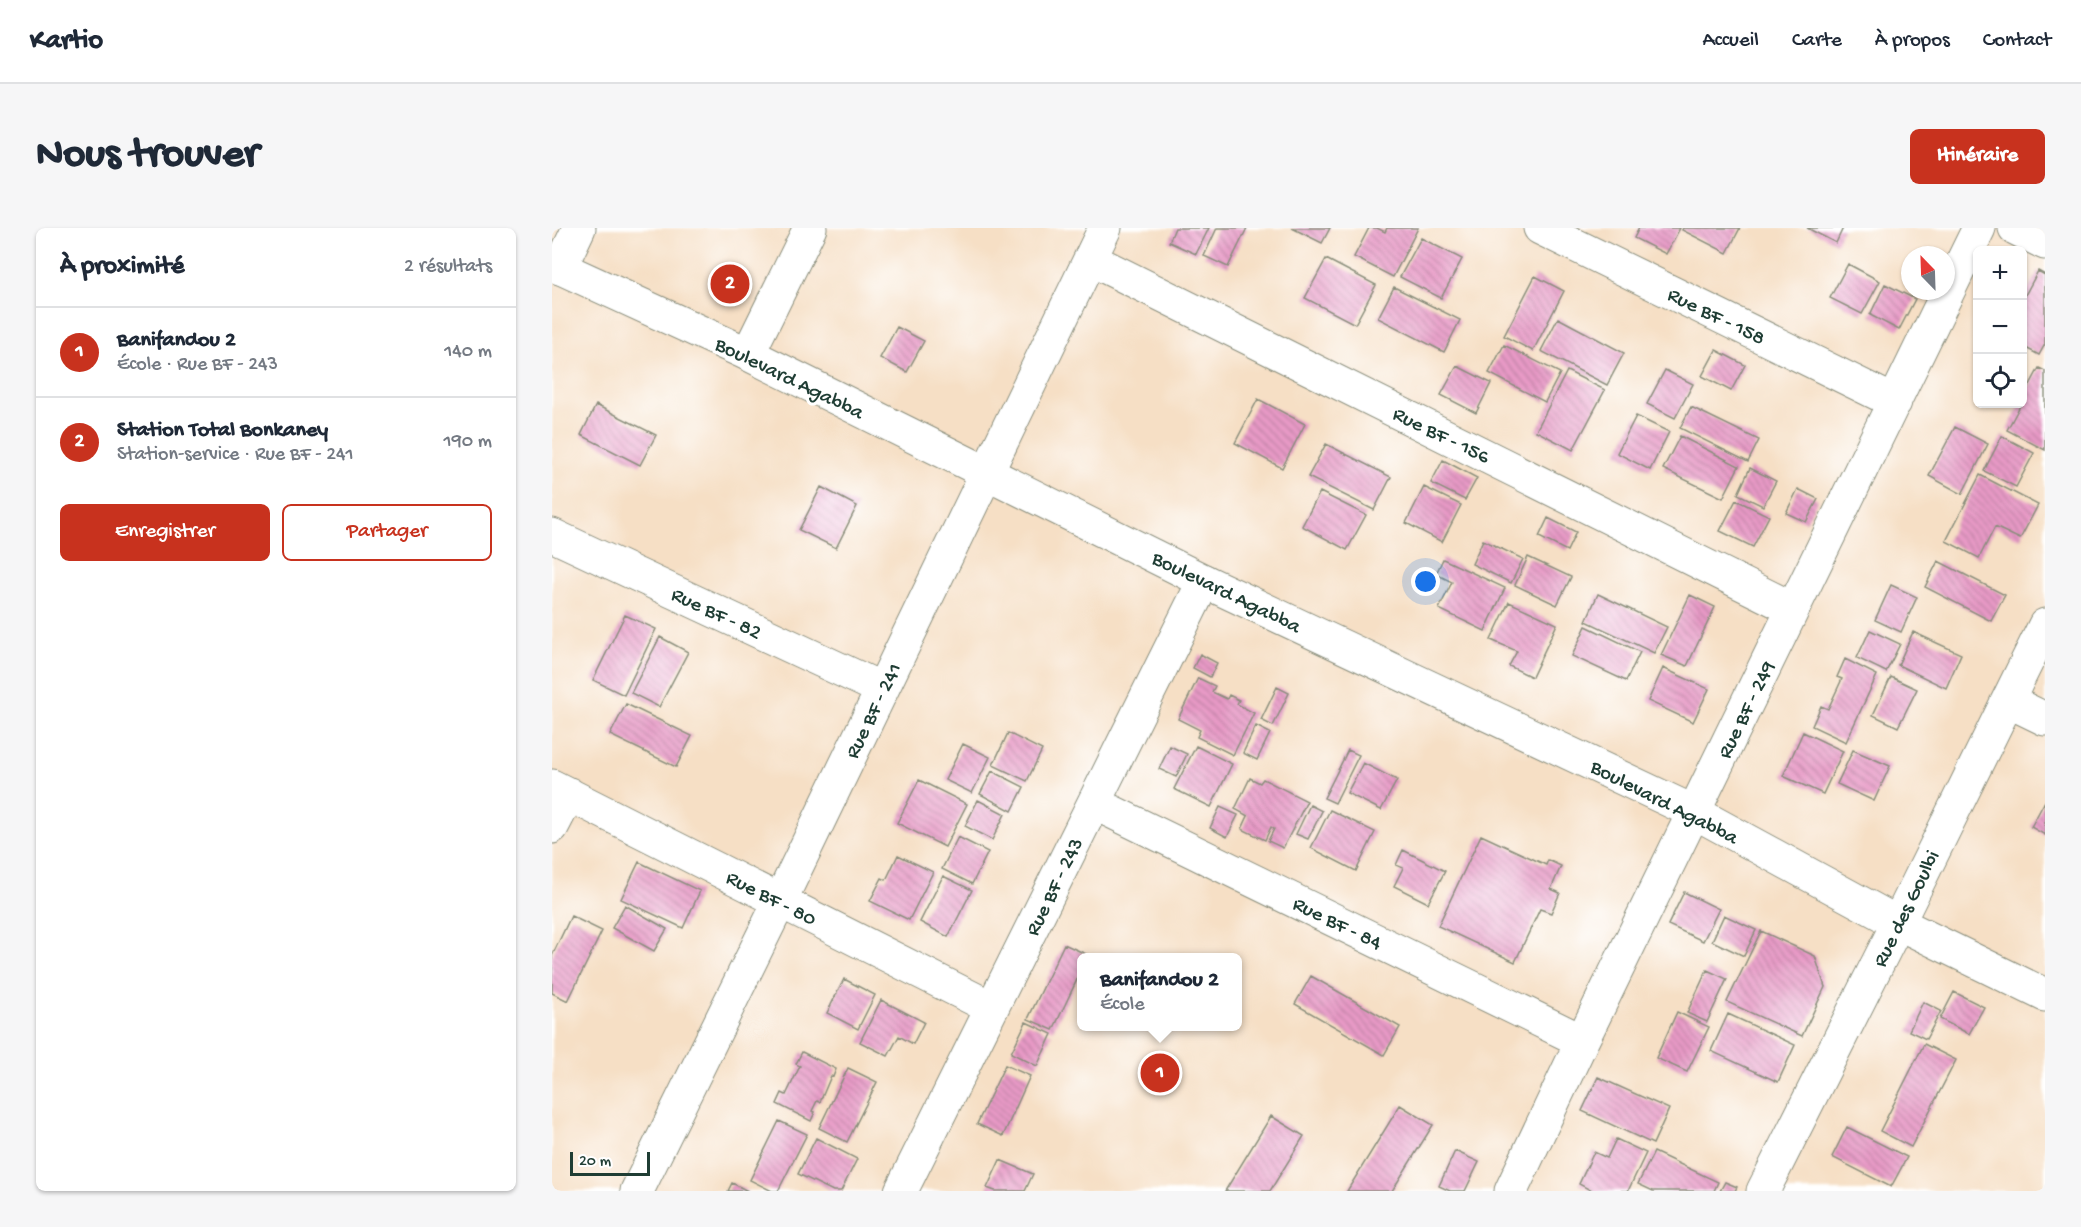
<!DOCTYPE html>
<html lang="fr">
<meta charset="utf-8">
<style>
:root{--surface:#fff;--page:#f6f6f7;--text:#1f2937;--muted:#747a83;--line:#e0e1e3;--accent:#c8321e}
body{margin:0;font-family:"Gochi Hand",sans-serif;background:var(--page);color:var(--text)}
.controls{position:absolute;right:18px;top:18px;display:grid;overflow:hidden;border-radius:9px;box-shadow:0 2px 4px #0004}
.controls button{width:54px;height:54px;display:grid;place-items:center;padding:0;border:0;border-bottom:2px solid var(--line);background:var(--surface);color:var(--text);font:30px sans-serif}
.compass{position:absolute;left:1349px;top:18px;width:54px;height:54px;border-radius:50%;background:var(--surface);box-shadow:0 2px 4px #0004;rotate:337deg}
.scale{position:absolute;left:18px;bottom:15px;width:80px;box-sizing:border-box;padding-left:6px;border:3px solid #1f3d34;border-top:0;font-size:16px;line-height:21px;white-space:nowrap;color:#1f3d34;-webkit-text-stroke:4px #fff;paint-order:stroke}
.you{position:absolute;left:874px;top:354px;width:21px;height:21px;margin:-15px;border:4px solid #fff;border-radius:50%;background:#1a73e8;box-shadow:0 0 0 9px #1a73e833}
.badge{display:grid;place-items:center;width:39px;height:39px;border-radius:50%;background:var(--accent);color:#fff;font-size:20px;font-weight:700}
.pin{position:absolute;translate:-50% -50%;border:3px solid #fff;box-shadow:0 2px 6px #0006}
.popup{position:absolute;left:525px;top:725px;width:165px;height:78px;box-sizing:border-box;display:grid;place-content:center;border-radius:9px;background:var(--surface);filter:drop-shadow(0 2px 4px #0005);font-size:20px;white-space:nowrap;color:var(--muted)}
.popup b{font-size:22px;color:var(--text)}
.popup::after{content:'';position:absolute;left:50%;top:100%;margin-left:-12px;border:12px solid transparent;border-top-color:var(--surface)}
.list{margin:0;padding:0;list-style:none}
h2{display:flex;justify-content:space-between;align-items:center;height:78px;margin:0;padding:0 24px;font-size:26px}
h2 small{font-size:20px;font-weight:400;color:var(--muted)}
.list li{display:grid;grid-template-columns:39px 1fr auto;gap:18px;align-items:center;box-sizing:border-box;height:90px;padding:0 24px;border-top:2px solid var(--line)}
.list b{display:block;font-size:22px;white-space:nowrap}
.list p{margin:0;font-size:20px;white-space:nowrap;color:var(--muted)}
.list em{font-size:20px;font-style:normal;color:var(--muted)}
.actions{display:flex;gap:12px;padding:18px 24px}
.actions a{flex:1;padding:14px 0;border:2px solid var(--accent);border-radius:9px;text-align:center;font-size:21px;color:var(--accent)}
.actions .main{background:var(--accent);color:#fff}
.icon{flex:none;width:33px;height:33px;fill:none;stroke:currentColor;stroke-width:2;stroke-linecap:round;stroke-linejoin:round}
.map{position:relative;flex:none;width:1493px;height:963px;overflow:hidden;border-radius:9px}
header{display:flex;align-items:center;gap:36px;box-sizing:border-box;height:84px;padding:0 30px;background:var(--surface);border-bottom:2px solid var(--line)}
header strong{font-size:28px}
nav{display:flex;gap:33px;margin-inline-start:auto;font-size:21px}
.intro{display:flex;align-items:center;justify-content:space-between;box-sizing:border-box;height:144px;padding:0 36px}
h1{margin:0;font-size:42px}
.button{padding:15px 27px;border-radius:9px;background:var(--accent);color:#fff;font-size:21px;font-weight:700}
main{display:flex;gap:36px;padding:0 36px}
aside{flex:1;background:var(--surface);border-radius:9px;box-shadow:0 2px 4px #0004}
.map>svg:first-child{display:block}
.building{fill:url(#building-back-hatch)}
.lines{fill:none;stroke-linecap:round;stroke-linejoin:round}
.minor-casing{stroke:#8a8e7c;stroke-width:35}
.major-casing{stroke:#8a8e7c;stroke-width:35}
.minor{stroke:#fff;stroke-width:33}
.major{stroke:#fff;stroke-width:33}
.labels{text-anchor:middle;stroke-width:6;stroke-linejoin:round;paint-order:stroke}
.street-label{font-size:21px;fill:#1f3d34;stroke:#fff}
</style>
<header>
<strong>Kartio</strong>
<nav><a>Accueil</a><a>Carte</a><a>À propos</a><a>Contact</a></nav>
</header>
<div class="intro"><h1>Nous trouver</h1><a class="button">Itinéraire</a></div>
<main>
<aside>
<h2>À proximité<small>2 résultats</small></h2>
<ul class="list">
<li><span class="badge">1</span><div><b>Banifandou 2</b><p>École · Rue BF - 243</p></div><em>140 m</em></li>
<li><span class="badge">2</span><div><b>Station Total Bonkaney</b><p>Station-service · Rue BF - 241</p></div><em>190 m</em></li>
</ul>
<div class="actions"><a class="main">Enregistrer</a><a>Partager</a></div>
</aside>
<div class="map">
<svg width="1493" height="963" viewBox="0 0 1493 963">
<defs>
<pattern id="building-back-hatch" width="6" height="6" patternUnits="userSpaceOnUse" patternTransform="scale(1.5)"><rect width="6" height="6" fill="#e89ac6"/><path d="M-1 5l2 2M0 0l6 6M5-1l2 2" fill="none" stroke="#bb7fa2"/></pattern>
</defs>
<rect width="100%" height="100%" fill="#fff"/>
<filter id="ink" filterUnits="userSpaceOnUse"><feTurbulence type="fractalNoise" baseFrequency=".0167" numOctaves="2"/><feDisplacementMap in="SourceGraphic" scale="12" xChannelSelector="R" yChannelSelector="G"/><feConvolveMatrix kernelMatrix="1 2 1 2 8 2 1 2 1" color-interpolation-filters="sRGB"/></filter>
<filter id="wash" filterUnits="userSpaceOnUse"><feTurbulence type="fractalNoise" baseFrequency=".008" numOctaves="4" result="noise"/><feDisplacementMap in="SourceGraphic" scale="24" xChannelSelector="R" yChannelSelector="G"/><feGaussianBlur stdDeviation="1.35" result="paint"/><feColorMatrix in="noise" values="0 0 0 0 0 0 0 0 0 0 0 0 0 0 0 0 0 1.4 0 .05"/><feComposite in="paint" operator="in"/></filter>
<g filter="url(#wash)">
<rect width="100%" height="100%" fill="#f6dfc5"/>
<g id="blocks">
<path class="building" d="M623,0h34l-13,26 -27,-12z
M665,0h30l-19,39 -24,-11z
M740,0h38l-8,15z
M817,0h8l8,4 2,-4h31l-25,49 -39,-20z
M1087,0h41l-14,26 -32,-16z
M1131,0h57l-13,25 -45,-23z
M1255,0h36l-7,15z
M869,10l41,21 -21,39 -41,-21z
M774,31l50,26 -21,39 -50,-26z
M1296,36l32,17 -18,33 -32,-16z
M1486,43l7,4v69l-6,11 -17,-9v-45z
M983,48l29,15 -31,60 -29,-15z
M1333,56l30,15 -16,31 -29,-15z
M842,59l66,33 -16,32 -66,-34z
M1006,90l66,35 -17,32 -66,-34z
M345,99l27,14 -17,31 -27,-14z
M952,117l56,28 -15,29 -56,-29z
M1164,122l29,15 -14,26 -29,-15z
M905,138l34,17 -15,30 -35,-18z
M1487,140l6,3v79l-38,-20 14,-26h1v-4z
M1113,142l28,14 -18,34 -28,-14z
M1015,143l38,19 -32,60 -37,-19z
M706,171l47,25 -23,44 -47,-25z
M44,177l60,30 -16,30 -59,-30z
M1139,179l68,33 -11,22 -68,-34z
M1084,188l33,16 -19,38 -33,-17z
M1403,199l33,17 -26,50 -33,-18z
M1128,208l59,30 -16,32 -60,-29z
M1450,208l32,17 -18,34 -32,-16z
M774,216l65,33 -17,33 -66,-33z
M891,232l34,18 -12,22 -34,-17z
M1198,240l26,13 -13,25 -25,-12z
M1428,247l58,30 -18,34 -25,-12 -16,31 -33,-17z
M269,259l36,19 -21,42 -37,-18z
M872,259l37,18 -19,37 -36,-19z
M1246,261l20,10 -12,23 -20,-9z
M768,264l46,23 -19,35 -45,-24z
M1184,272l33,16 -16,31 -33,-16z
M996,290l28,14 -9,19 -28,-14z
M931,312l40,19 -12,24 -39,-19z
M976,329l43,20 -14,28 -42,-20z
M891,331l62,29 -20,43 -46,-22 13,-27 -16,-8z
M1386,333l67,34 -14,26 -66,-34z
M1339,357l26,12 -16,35 -26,-12z
M1046,366l69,33 -13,26 -68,-32z
M1138,367l25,12 -28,59 -26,-11z
M957,374l48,22 -25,53 -23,-11 8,-15 -26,-11z
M73,387l31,14 -32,66 -31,-15z
M1034,398l54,26 -14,29 -54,-25z
M1318,402l30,14 -14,28 -29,-14z
M1361,404l48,22 -15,34 -48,-23z
M108,409l28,15 -29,55 -28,-14z
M648,426l17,9 -7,14 -17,-9z
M1293,431l32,16 -31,67 -34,-16 9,-20 7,3 14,-30 -5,-2z
M1111,440l46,21 -16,33 -45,-21z
M1339,449l26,12 -19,38 -25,-12z
M646,450l17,8 -3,6 15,7 2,-4 10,5 -2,4 17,9 -21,42 -36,-18 3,-7 -22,-11z
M725,459l12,6 -16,33 -12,-6z
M74,476l66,32 -16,31 -66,-32z
M704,498l14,7 -13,27 -14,-7z
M1251,504l40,19 -20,43 -40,-18z
M456,505l34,17 -15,31 -34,-16z
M411,516l27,13 -18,36 -27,-13z
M618,518l17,8 -11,23 -17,-8z
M644,518l36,18 -21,43 -37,-18z
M796,522l11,5 -24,48 -11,-5z
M1301,522l37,16 -16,35 -37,-17z
M811,535l34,17 -16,30 -34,-17z
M440,543l32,16 -12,24 -32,-17z
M698,550l10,5 3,-4 44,22 -24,47 -15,-7 6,-12 -3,-2 -6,13 -23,-11 6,-13 -13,-7z
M367,552l48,24 -22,43 -48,-24z
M426,572l27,14 -13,26 -27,-14z
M1493,573v34l-14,-8z
M758,577l12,6 -14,28 -12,-5z
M668,579l18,8 -11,22 -17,-9z
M778,582l45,22 -19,39 -45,-23z
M929,607l65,30 2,-5 13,6 -10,23 9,4 -9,20 -11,-4 -25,53 -77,-36z
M406,609l30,15 -16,32 -30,-15z
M851,622l42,21 -17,32 -34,-17 9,-18 -7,-3z
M346,627l35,17 -24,48 -39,-19 12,-23 4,2z
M87,634l61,29 -17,37 -62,-29z
M391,648l29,14 -24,47 -28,-15z
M1132,664l35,17 -16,32 -35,-16z
M73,677l42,24 -13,22 -42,-23z
M1172,687l32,15 -12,26 -32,-15z
M19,688l31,15 -34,70 -16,-8v-37z
M1209,703l54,25 10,31 -23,49 -75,-34z
M512,716l24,11 -1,3h-5v11l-29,61 -25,-11z
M1155,742l20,9 -20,43 -20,-9z
M759,748l89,51 -16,28 -89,-51z
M292,751l31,16 -17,34 -31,-16z
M1402,764l30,15 -15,27 -29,-15z
M329,772l43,22 -11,22 -14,-8 -11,20 -28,-14z
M1371,774l18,9 -15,28 -17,-8z
M1125,784l32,15 -22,45 -31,-14z
M1176,786l67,31 -17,37 -67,-31z
M474,794l26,12 -15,32 -26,-13z
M1372,816l32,16 -45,87 -31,-16z
M250,824l34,17 -3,8 -2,-1 -11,26 -3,-1 -5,10 3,1 -4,9 -34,-17 5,-11 4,2 14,-29 -4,-2z
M453,837l25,11 -27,60 -26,-12z
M296,840l29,14 -30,60 -28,-14z
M1046,849l71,32 -16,35 -71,-33z
M848,877l33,20 -41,66h-45z
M719,888l33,20 -34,55h-45z
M227,893l28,13 -29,57h-6l-22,-11z
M1295,899l60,30 -16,30 -59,-30z
M264,910l41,21 -16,32h-8l-35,-17z
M1064,911l30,14 -18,38h-36l-13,-7 15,-32 13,6z
M903,923l24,11 -14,29h-15l-11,-5z
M1102,924l64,30 -4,9h-61l-15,-7z
M448,932l33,14 -8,17h-30l-8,-3z
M1173,954l12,5 -2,4h-15z
M180,955l16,8h-20z"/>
</g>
</g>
<g filter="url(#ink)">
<use href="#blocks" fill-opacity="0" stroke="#8a8e7c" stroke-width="1.5"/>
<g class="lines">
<g class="minor-casing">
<path id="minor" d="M988,0l355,174
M1463,0l30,15
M538,31l703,350
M8,40l19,-40
M196,126l62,-126
M0,307l330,154
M1456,473l37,18
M0,558l440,222
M542,575l488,238
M0,599l17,-33
M85,963l143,-290 325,-673
M349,963l303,-610
M959,963l71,-150 397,-813
M1211,963l135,-268 147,-298"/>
</g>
<g class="major-casing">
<path id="major" d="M0,36l196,90 456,227 490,231 204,111 147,72"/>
</g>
<use href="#minor" class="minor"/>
<use href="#major" class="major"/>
</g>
</g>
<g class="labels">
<g class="street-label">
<text transform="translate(1165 87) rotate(26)" y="7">Rue BF - 158</text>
<text transform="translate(238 149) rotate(26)" y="7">Boulevard Agabba</text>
<text transform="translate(890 206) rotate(26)" y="7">Rue BF - 156</text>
<text transform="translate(675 363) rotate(26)" y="7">Boulevard Agabba</text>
<text transform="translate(165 384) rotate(25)" y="7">Rue BF - 82</text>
<text transform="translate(1193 481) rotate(-64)" y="7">Rue BF - 249</text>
<text transform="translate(320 482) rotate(-64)" y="7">Rue BF - 241</text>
<text transform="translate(1113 573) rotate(27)" y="7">Boulevard Agabba</text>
<text transform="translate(501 658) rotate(-64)" y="7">Rue BF - 243</text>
<text transform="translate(220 669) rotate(27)" y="7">Rue BF - 80</text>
<text transform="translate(1353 680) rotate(-64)" y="7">Rue des Goulbi</text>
<text transform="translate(786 694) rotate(26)" y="7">Rue BF - 84</text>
</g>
</g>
</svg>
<div class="controls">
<button>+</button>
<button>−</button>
<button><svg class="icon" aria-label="locate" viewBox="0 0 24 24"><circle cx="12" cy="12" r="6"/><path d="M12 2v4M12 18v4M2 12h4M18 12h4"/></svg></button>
</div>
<svg class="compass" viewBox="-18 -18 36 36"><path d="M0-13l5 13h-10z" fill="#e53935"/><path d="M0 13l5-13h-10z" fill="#747a83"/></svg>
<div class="scale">20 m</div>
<div class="you"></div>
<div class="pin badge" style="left:608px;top:845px">1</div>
<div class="popup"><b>Banifandou 2</b>École</div>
<div class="pin badge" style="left:178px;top:56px">2</div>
</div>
</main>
